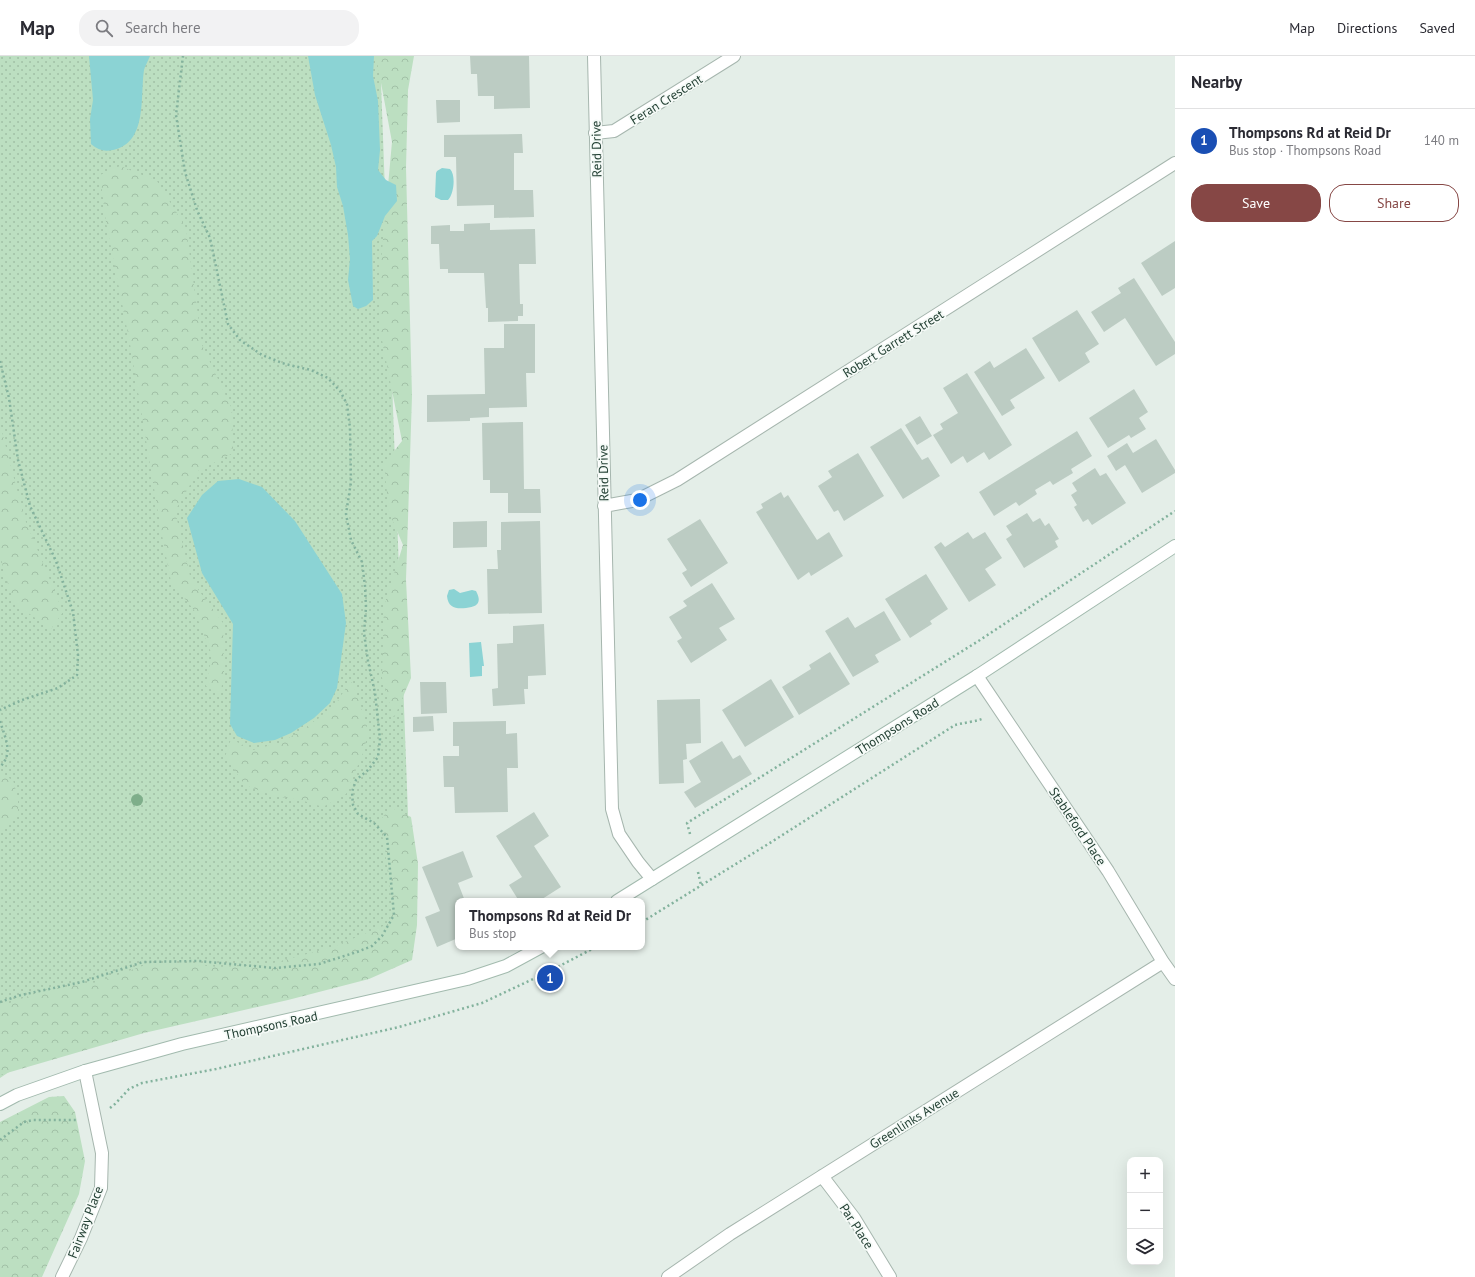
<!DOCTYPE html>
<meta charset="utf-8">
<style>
:root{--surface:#fff;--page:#f2f2f3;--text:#2b2b33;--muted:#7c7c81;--line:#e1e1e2;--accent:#864745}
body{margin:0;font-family:"PT Sans",sans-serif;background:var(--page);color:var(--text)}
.controls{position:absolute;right:12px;bottom:12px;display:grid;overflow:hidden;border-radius:8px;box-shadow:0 4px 16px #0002}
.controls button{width:36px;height:36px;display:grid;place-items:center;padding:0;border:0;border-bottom:1px solid var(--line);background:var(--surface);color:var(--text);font:20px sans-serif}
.you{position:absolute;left:640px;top:444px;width:14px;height:14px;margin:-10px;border:3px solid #fff;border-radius:50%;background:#1a73e8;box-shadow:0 0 0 6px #1a73e833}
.badge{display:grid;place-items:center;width:26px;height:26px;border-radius:50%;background:var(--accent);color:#fff;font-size:13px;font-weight:700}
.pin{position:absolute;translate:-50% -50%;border:2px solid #fff;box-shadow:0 1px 4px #0006}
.popup{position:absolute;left:455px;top:842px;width:190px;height:52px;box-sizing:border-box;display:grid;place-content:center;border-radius:8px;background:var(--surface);filter:drop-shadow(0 1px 3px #0005);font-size:13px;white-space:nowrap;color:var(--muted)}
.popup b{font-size:15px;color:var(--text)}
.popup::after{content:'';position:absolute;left:50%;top:100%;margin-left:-8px;border:8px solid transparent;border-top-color:var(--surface)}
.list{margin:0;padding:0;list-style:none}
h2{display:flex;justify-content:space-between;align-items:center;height:52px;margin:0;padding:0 16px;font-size:17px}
h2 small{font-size:13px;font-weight:400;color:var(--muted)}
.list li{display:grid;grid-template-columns:26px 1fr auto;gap:12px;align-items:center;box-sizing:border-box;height:64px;padding:0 16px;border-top:1px solid var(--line)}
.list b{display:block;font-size:15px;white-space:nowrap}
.list p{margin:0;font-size:13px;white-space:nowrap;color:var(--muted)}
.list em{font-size:13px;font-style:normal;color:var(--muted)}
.actions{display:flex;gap:8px;padding:12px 16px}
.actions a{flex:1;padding:9px 0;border:1px solid var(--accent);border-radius:16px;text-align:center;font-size:14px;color:var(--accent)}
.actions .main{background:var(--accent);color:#fff}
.icon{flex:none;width:22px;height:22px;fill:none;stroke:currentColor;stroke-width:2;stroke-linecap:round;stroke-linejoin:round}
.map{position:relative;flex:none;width:1175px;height:1221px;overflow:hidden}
header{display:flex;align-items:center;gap:24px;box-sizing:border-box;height:56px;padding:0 20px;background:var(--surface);border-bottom:1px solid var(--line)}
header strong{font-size:19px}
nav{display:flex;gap:22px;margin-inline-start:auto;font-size:14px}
.search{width:280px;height:36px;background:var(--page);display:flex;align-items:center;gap:10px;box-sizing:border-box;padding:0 14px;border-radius:16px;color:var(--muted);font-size:15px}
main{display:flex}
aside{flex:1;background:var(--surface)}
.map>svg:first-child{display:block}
.grass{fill:url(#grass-dots)}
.forest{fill:url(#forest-crowns)}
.water{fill:#8bd3d4}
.building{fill:#bcccc3}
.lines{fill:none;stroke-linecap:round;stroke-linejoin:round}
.street-casing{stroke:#a6b6ae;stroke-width:14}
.secondary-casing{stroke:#a2baae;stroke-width:14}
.path{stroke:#83b29d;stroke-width:2.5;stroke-dasharray:2 3;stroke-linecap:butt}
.street{stroke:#fff;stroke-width:12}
.secondary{stroke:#fff;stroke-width:12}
.tree{fill:#7eae8a}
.labels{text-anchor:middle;stroke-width:3.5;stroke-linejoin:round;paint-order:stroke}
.street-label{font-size:13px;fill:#234034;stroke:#f5faf7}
</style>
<header>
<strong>Map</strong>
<div class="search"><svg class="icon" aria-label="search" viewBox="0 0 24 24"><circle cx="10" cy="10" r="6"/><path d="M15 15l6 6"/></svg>Search here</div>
<nav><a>Map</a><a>Directions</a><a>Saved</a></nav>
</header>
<main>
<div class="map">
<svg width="1175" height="1221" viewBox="0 0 1175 1221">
<defs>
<pattern id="grass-dots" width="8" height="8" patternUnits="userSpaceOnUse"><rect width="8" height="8" fill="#bcdfc1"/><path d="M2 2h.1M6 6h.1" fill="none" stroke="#a1c0a6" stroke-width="1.8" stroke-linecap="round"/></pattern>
<pattern id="forest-crowns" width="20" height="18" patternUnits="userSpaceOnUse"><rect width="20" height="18" fill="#bcdfc1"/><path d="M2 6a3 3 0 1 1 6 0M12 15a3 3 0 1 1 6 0" fill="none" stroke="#a1c0a6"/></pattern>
</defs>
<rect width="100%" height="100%" fill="#e4eee8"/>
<path class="grass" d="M0,0h380l32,867 -388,139 -24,16z"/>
<path class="forest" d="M376,0h38l-6,34 -2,78 6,228 -6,184 5,98 -17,40 -12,-40 2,-72 19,-61 -14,-33 -5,-48 18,-23 -23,-116 2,-63 11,-120z
M120,110l37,15 29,47 16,117 30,64 1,44 -35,18 -23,40 16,69 32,43 1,50 -4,23 -14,-10 6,-31 -18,-45 -23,-28 -10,-52 -31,-186 -24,-122 -6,-47z
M0,368l24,93 39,95 -12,17 -37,-26 -11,-35 -3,-17z
M351,624l9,22 8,31 -5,20 -17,41 -23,13 -22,-7 -27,-4 -29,-11 -20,-28 6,-18 22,11 29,-8 26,-16 27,-21z
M0,718l13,6 5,18v15l-18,19z
M389,753h5l17,8 7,47 -1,61 -5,35 -43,19 -81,21 -144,33 -144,42v-67l7,-4 38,-14 53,-8 50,-18 28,-1 43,4 47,-2 67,-18 55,-23 5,-12 -9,-69 -5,-21z
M64,1040l11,16 10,49 -6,33 -37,83h-42v-155l49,-25z"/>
<path class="water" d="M89,0h61c-2,5 -5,10 -6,14 -4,26 4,73 -31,80 -9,2 -15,0 -22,-6l-1,-25 3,-19z
M308,0h66l-1,20 5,25 2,49 -2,20 8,10 10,5 1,16 -12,15 -8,20 -5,5 1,59 -7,6 -8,3 -5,-3 -5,-26 2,-21 -2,-24 -5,-29 -6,-19 -1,-20 -5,-22 -16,-50z
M442,112l8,1c6,6 4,25 -2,31h-7l-6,-3 1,-24 1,-2z
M239,423l23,8 33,34 47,73 4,29 -9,65 -7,15 -16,15 -23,15 -16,7 -21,3 -17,-7 -7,-12 3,-100 -31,-51 -15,-55 15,-23 16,-14z
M454,533l6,4 12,-3 4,1c6,11 2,16 -10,17 -10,1 -18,0 -19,-12l2,-6z
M481,586l3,24h-2v10l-12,1 -1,-34z"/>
<path class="building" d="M470,0h59l1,52 -36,1v-13h-16l-1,-22h-6z
M436,44h24v22l-23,1z
M522,78l1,19h-9v37h19l1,27 -40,1v-13l-37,1 -1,-49h-12v-22z
M490,167v7l45,-1 1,35h-17l1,40h3v12h-5v5l-30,1v-14h-2l-2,-35h-36v-4h-8l-1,-25h-8v-18l19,-1v6h14v-7z
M1175,185v47l-13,8 -21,-33z
M1134,222l41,64v12l-19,12 -31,-48 -21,14 -13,-20 30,-19 -3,-5z
M1077,254l22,34 -14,9 5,9 -31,20 -27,-44z
M504,268h31v49h-9l1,34 -38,1v9l-19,1v3l-43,1v-27l58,-1 -1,-46h20z
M1026,292l19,30 -35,22 5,8 -13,8 -28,-44 16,-11 4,7z
M967,317l45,72 -23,15 -5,-8 -17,11 -4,-7 -12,8 -18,-29 10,-6 -3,-5 18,-11 -15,-25z
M1134,333l14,23 -9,6 7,11 -15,9 -2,-3 -21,13 -19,-30z
M920,360l12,20 -15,9 -12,-20z
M523,366l1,67h16l1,24h-33v-20h-18v-13h-7l-1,-57z
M901,372l21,32 6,-3 12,19 -37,23 -33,-52z
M1077,375l15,25 -21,13 2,4 -20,12 -3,-4 -15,9 2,4 -18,12 -3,-4 -22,14 -15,-24z
M1156,383l19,31v3l-33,20 -17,-28 -9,6 -9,-15 20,-13 6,10z
M858,397l26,43 -40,25 -6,-11 -4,2 -16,-26 14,-9 -4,-6z
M1095,412l5,8 6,-3 20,30 -34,22 -4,-6 -5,3 -9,-15 3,-2 -6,-10 6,-4 -5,-8z
M781,436l3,6 4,-3 29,45 12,-8 14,24 -32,20 -2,-4 -11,8 -42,-68 7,-4 -2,-4z
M1027,457l6,9 7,-4 5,8 4,-3 10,16 -4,2 3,6 -34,21 -18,-29 6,-4 -6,-9z
M700,463l28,44 -37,24 -9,-14 5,-3 -20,-31z
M487,465v26l-34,1v-26z
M540,465l2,92 -54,1 -1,-45h11l-1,-19h4v-28z
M968,476l5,7 12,-7 17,26 -17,11 11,16 -27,17 -35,-55 7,-5 4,5z
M926,518l22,35 -18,12 2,3 -22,14 -25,-39z
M712,527l23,36 -16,9 8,12 -36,23 -14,-22 5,-3 -13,-21 18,-11 -4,-5z
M884,555l17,29 -26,15 4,7 -26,15 -28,-46 23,-14 7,11z
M544,568l2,51 -18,1v13h-4l1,15 -32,2 -1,-17 6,-1 -1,-44 16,-1v-17z
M830,596l20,32 -51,31 -17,-28 29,-18 -2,-4z
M771,623l23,38 -49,30 -23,-37z
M420,626h26l1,31 -26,1z
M700,643l1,44 -15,1 1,15 -4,1 1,23 -25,1 -2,-84z
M433,660l1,15 -21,1v-15z
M506,665v13l11,-1 1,35h-11l1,44 -53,1 -1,-26h-10l-1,-31h16v-10h-6v-24z
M722,685l11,18 7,-4 12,19 -57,34 -11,-16 17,-10 -12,-21z
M534,756l15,24 -15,10 27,41 -22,14h-20l-10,-16 13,-8 -26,-41z
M463,795l10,26 -15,6 7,18h-7v37l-21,9 -12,-30 15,-6 -18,-44z"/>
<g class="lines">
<g class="street-casing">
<path id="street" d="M594,0l18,753 7,25 19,28 14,17
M595,77l19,-2 120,-75
M604,450l33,-6 40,-20 498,-317
M977,620l131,195 55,91 12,17
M822,1120l32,42 36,59
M62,1221l19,-39 20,-50 1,-35 -17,-82
M668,1221l62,-43 433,-272"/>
</g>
<g class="secondary-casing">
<path id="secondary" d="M617,845l360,-225 198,-130
M0,1048l17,-9 68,-24 97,-27 285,-65 39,-13 35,-19"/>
</g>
<path class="path" d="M0,305l9,37 9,62 12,46 26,55 17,51 5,43 -1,20 -19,13 -36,12 -22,10
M0,665c5,17 14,32 0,46
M690,778l-3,-11 293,-183 195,-129
M698,816l3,13
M642,866l131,-81 182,-116c7,-2 24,-4 29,-7
M0,946l21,-7 61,-13 61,-20 55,-1 77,7 44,-4 38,-12 15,-6 10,-10 12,-21 -7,-78 -13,-14 -16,-9 -5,-9 -1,-13 4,-12 12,-10 10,-13 2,-18 -5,-46 -7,-32 -4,-28 2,-26 -1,-21 -3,-24 -11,-22 -5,-26 5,-32 -1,-54 -3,-24 -7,-13 -12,-13 -17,-8 -26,-6 -23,-9 -22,-15 -12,-16 -18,-86 -13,-28 -12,-38 -9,-57 7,-59
M110,1052l5,-4 14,-15 13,-6 74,-14 183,-42 83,-24 64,-30 50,-26
M0,1084l24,-18 9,-2h45"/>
<use href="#street" class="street"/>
<use href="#secondary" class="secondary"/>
</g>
<circle class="tree" cx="137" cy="744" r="6"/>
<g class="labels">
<g class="street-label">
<text transform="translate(666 43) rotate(-32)" y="5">Feran Crescent</text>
<text transform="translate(596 93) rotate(-91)" y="5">Reid Drive</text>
<text transform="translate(893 287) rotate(-32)" y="5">Robert Garrett Street</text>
<text transform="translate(603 417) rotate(-91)" y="5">Reid Drive</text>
<text transform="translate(897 670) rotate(-32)" y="5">Thompsons Road</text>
<text transform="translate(1078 770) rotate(56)" y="5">Stableford Place</text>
<text transform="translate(271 969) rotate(-12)" y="5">Thompsons Road</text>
<text transform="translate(914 1062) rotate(-32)" y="5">Greenlinks Avenue</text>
<text transform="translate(85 1166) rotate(-69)" y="5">Fairway Place</text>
<text transform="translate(857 1170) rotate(57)" y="5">Par Place</text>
</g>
</g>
</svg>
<div class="controls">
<button>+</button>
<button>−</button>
<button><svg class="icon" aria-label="layers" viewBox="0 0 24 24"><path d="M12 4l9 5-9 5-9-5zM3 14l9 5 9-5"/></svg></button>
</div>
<div class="you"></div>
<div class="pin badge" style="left:550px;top:922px;background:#1a4fb4">1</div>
<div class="popup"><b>Thompsons Rd at Reid Dr</b>Bus stop</div>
</div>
<aside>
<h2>Nearby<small></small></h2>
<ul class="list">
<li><span class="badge" style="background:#1a4fb4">1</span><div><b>Thompsons Rd at Reid Dr</b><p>Bus stop · Thompsons Road</p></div><em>140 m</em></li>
</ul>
<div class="actions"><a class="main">Save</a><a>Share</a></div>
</aside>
</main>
